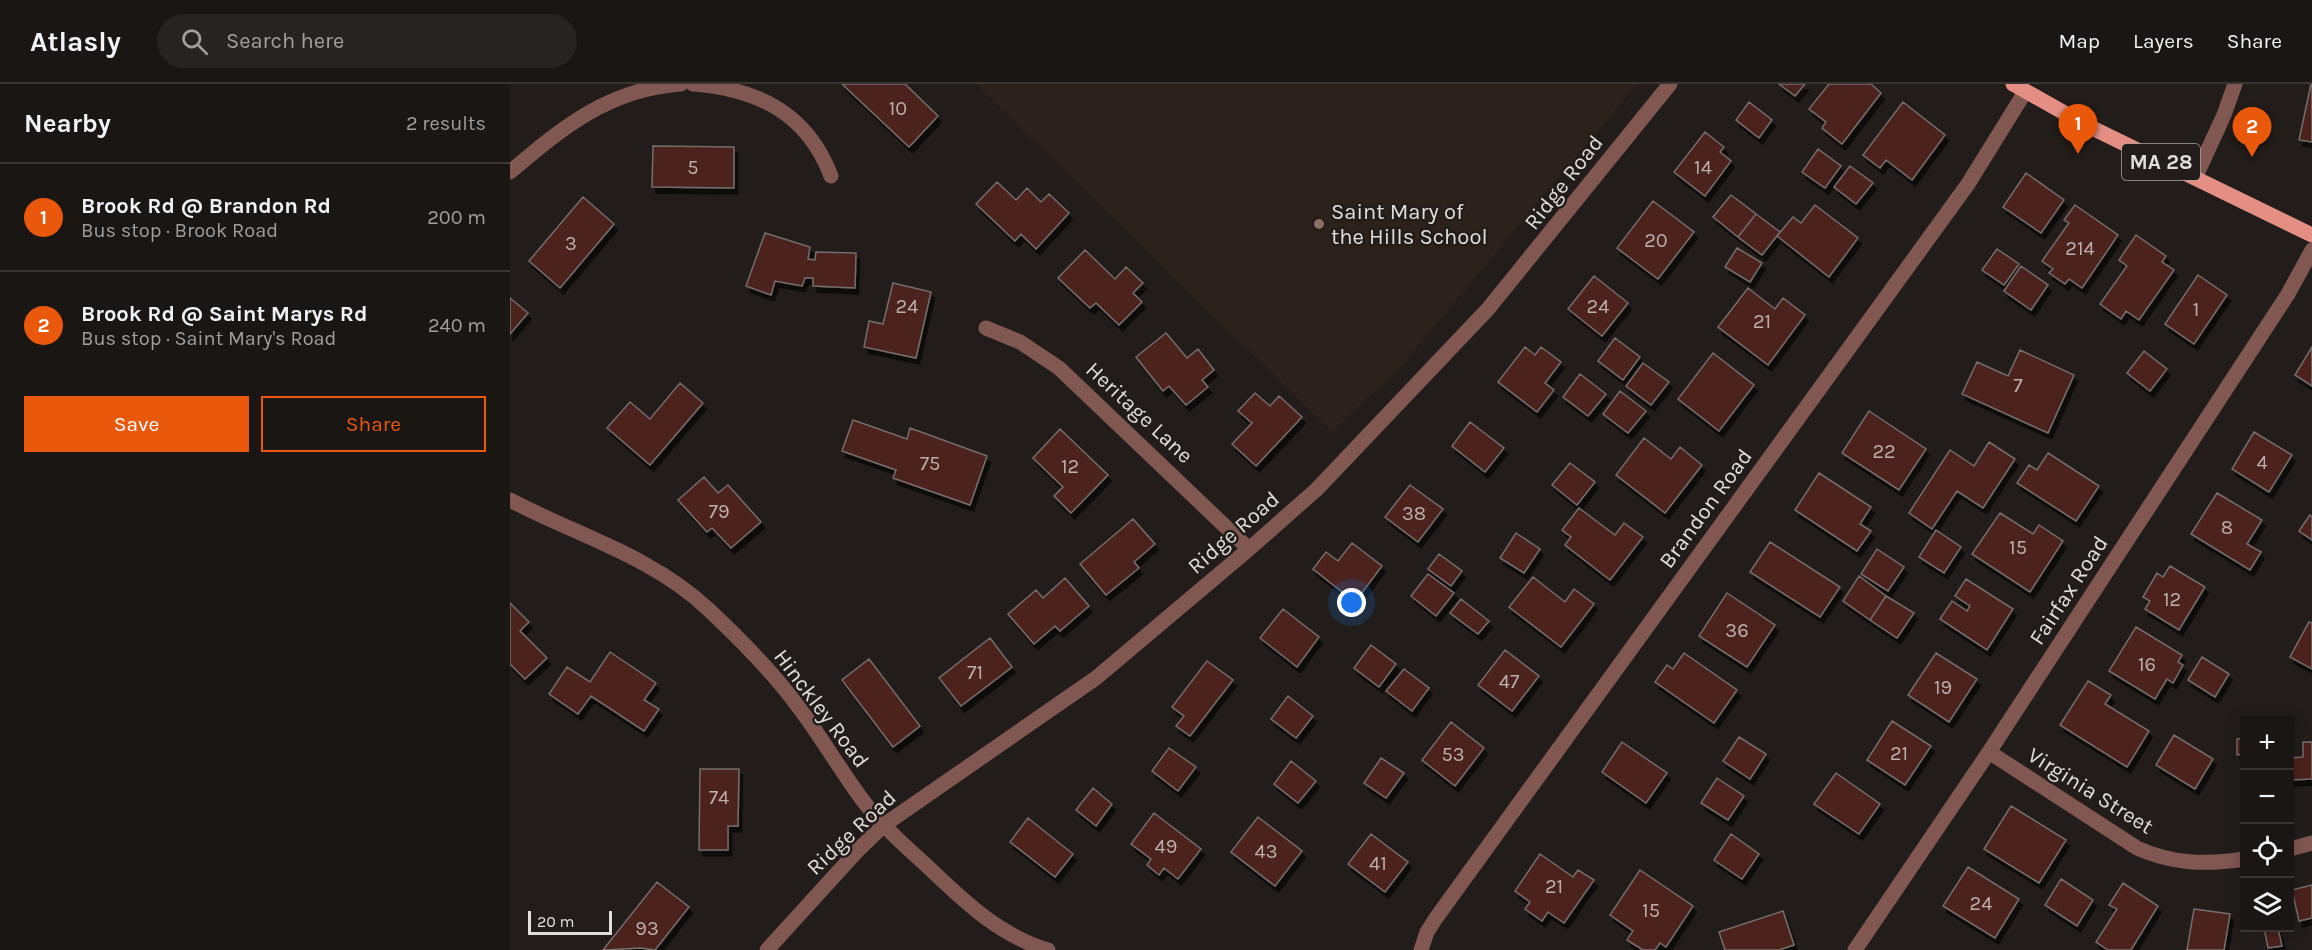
<!DOCTYPE html>
<meta charset="utf-8">
<style>
:root{--surface:#1a1614;--page:#272322;--text:#f1f3f6;--muted:#9f9fa0;--line:#383534;--accent:#ea580c}
body{margin:0;font-family:Karla,sans-serif;background:var(--page);color:var(--text)}
.controls{position:absolute;right:18px;bottom:18px;display:grid;overflow:hidden;border-radius:0px;box-shadow:0 3px 15px #0003}
.controls button{width:54px;height:54px;display:grid;place-items:center;padding:0;border:0;border-bottom:2px solid var(--line);background:var(--surface);color:var(--text);font:30px sans-serif}
.scale{position:absolute;left:18px;bottom:15px;width:84px;box-sizing:border-box;padding-left:6px;border:3px solid #e2dedc;border-top:0;font-size:16px;line-height:21px;white-space:nowrap;color:#e2dedc;-webkit-text-stroke:4px #221d1a;paint-order:stroke}
.you{position:absolute;left:842px;top:519px;width:21px;height:21px;margin:-15px;border:4px solid #fff;border-radius:50%;background:#1a73e8;box-shadow:0 0 0 9px #1a73e833}
.badge{display:grid;place-items:center;width:39px;height:39px;border-radius:50%;background:var(--accent);color:#fff;font-size:20px;font-weight:700}
.pin{position:absolute;translate:-50% -50px;filter:drop-shadow(0 2px 3px #0008)}
.pin::after{content:'';position:absolute;top:32px;width:21px;height:18px;background:inherit;clip-path:polygon(0 0,100% 0,50% 100%)}
.list{margin:0;padding:0;list-style:none}
h2{display:flex;justify-content:space-between;align-items:center;height:78px;margin:0;padding:0 24px;font-size:26px}
h2 small{font-size:20px;font-weight:400;color:var(--muted)}
.list li{display:grid;grid-template-columns:39px 1fr auto;gap:18px;align-items:center;box-sizing:border-box;height:108px;padding:0 24px;border-top:2px solid var(--line)}
.list b{display:block;font-size:22px;white-space:nowrap}
.list p{margin:0;font-size:20px;white-space:nowrap;color:var(--muted)}
.list em{font-size:20px;font-style:normal;color:var(--muted)}
.actions{display:flex;gap:12px;padding:18px 24px}
.actions a{flex:1;padding:14px 0;border:2px solid var(--accent);border-radius:0px;text-align:center;font-size:21px;color:var(--accent)}
.actions .main{background:var(--accent);color:#fff}
.icon{flex:none;width:33px;height:33px;fill:none;stroke:currentColor;stroke-width:2;stroke-linecap:round;stroke-linejoin:round}
.map{position:relative;flex:none;width:1802px;height:866px;overflow:hidden}
header{display:flex;align-items:center;gap:36px;box-sizing:border-box;height:84px;padding:0 30px;background:var(--surface);border-bottom:2px solid var(--line)}
header strong{font-size:28px}
nav{display:flex;gap:33px;margin-inline-start:auto;font-size:21px}
.search{width:420px;height:54px;background:var(--page);display:flex;align-items:center;gap:15px;box-sizing:border-box;padding:0 21px;border-radius:33px;color:var(--muted);font-size:22px}
main{display:flex}
aside{flex:1;background:var(--surface)}
.map>svg:first-child{display:block}
.built{fill:#2d221b}
.building{fill:#4b211c;stroke:#756d6c;stroke-width:1.5;filter:url(#shadow)}
.lines{fill:none;stroke-linecap:round;stroke-linejoin:round}
.minor{stroke:#815752;stroke-width:15}
.major{stroke:#e58f84;stroke-width:15}
.education-dot{fill:#8d6e63;stroke:#221d1a;stroke-width:2}
.labels{text-anchor:middle;stroke-width:5;stroke-linejoin:round;paint-order:stroke}
.number-label{font-size:20px;fill:#bcafac}
.shield{fill:#221d1a;stroke:#a8a4a2;stroke-width:1.5}
.shield-label{font-size:21px;font-weight:bold;fill:#e2dedc}
.street-label{font-size:22px;fill:#e2dedc;stroke:#221d1a}
.poi-label{font-size:22px;fill:#e2dedc;stroke:#221d1a;text-anchor:start}
</style>
<header>
<strong>Atlasly</strong>
<div class="search"><svg class="icon" aria-label="search" viewBox="0 0 24 24"><circle cx="10" cy="10" r="6"/><path d="M15 15l6 6"/></svg>Search here</div>
<nav><a>Map</a><a>Layers</a><a>Share</a></nav>
</header>
<main>
<aside>
<h2>Nearby<small>2 results</small></h2>
<ul class="list">
<li><span class="badge">1</span><div><b>Brook Rd @ Brandon Rd</b><p>Bus stop · Brook Road</p></div><em>200 m</em></li>
<li><span class="badge">2</span><div><b>Brook Rd @ Saint Marys Rd</b><p>Bus stop · Saint Mary's Road</p></div><em>240 m</em></li>
</ul>
<div class="actions"><a class="main">Save</a><a>Share</a></div>
</aside>
<div class="map">
<svg width="1802" height="866" viewBox="0 0 1802 866">
<defs>
<filter id="shadow"><feDropShadow dx="3.5" dy="6" stdDeviation="0" flood-color="#0009"/></filter>
</defs>
<rect width="100%" height="100%" fill="#221d1a"/>
<path class="built" d="M466,0h661l-234,280 -71,68z"/>
<path class="building" d="M332,0h63l33,32 -29,31z
M1269,0h26l-10,12z
M1319,0h42l10,9 -39,51 -20,-16 4,-6 -17,-13z
M1801,0h1v58l-13,-2z
M1239,18l23,18 -13,18 -23,-18z
M1393,18l42,33 -33,45 -26,-20 -6,8 -17,-13z
M1195,48l19,15 -4,5 11,9 -26,35 -31,-24z
M143,62l81,1v41l-82,-1z
M1308,65l23,17 -16,22 -23,-16z
M1340,82l23,17 -17,21 -22,-17z
M1516,89l38,27 -23,33 -38,-26z
M487,98l19,18 11,-12 14,14 8,-8 20,19 -33,36 -15,-15 -6,7 -39,-37z
M1221,111l25,19 -18,23 -25,-20z
M73,113l31,27 -54,64 -31,-27z
M1143,117l41,31 -36,47 -41,-31z
M1305,121l43,33 -29,39 -52,-41 16,-19 8,6z
M1565,121l43,30 -36,53 -13,-9 -4,5 -16,-11 4,-4 -11,-8 27,-38 -5,-3z
M1246,130l24,18 -18,23 -24,-18z
M255,149l45,14 -2,12 7,1 1,-8 40,1 -1,35 -42,-2v-8h-8l-3,8 -27,-5 -4,14 -25,-9z
M1626,151l30,21 -4,6 12,8 -35,50 -13,-9 -5,8 -21,-15 27,-38 -8,-6z
M1227,164l25,15 -12,19 -25,-15z
M1487,165l22,15 -15,21 -22,-15z
M575,166l30,29 11,-12 17,16 -10,10 9,9 -23,23 -23,-22 -6,5 -32,-30z
M1511,182l27,19 -17,25 -27,-19z
M1688,191l29,20 -33,49 -29,-20z
M1084,192l34,27 -26,33 -34,-27z
M383,199l38,9 -15,66 -52,-11 5,-26 14,3z
M1238,204l27,21 8,-11 22,17 -37,50 -50,-38z
M0,214l18,15 -18,21z
M656,249l21,25 11,-9 16,21 -12,10 6,7 -22,18 -17,-19 -6,5 -27,-34z
M1105,254l25,19 -17,23 -25,-19z
M1015,263l10,8 6,-8 20,15 -16,21 9,7 -17,22 -39,-30z
M1802,263v39l-17,-11z
M1510,266l54,25 -26,58 -86,-39 15,-32 31,14z
M1634,267l23,18 -17,22 -23,-18z
M1203,269l41,32 -35,46 -41,-32z
M1133,279l26,19 -18,23 -25,-19z
M1070,290l26,20 -18,22 -25,-19z
M170,299l23,20 -53,62 -43,-37 23,-26 20,17z
M1110,307l26,20 -18,22 -25,-19z
M745,309l15,13 9,-10 23,21 -46,49 -24,-22 20,-21 -14,-12z
M1359,327l57,38 -27,41 -57,-37z
M343,336l54,19 3,-11 77,28 -17,49 -77,-27 3,-8 -54,-19z
M960,338l34,26 -19,24 -33,-26z
M550,345l48,46 -37,38 -17,-17 9,-9 -30,-29z
M1744,348l38,23 -23,37 -37,-23z
M1134,354l27,21 9,-12 22,18 -37,48 -49,-38z
M1479,358l26,17 -32,49 -26,-17 -25,38 -23,-16 41,-63 24,16z
M1538,369l51,33 -23,35 -59,-38 12,-18 8,5z
M1060,379l25,19 -18,23 -25,-20z
M1309,389l52,34 -11,17 11,7 -14,20 -62,-41z
M194,393l14,16 10,-8 33,37 -30,26 -19,-20 -5,4 -29,-32z
M900,401l33,24 -25,33 -33,-25z
M1707,409l45,27 -15,24 14,8 -11,18 -59,-36z
M1069,424l36,27 9,-12 19,14 -33,43 -45,-35 6,-8 -9,-7z
M1490,429l33,21 6,-9 24,16 -33,51 -58,-38z
M1800,431l2,2v23l-13,-9z
M623,435l22,25 -21,18 5,6 -33,27 -26,-31z
M1426,446l25,17 -17,26 -25,-16z
M1006,449l24,16 -16,24 -24,-15z
M1260,458l70,45 -20,30 -70,-45z
M842,459l30,23 -27,36 -42,-33 13,-17 12,9z
M1367,465l27,18 -16,24 -27,-17z
M929,470l23,17 -11,15 -23,-17z
M1660,482l35,21 -26,43 -34,-21 5,-8 -7,-4 14,-24 6,4z
M918,490l26,19 -18,23 -25,-20z
M1349,492l27,20 -16,24 -27,-19z
M1023,493l32,25 9,-13 20,15 -33,43 -52,-40z
M555,494l24,28 -29,25 -5,-5 -21,18 -26,-30 28,-24 7,8z
M1456,495l47,30 -26,41 -47,-31 12,-18 15,10 3,-5 -15,-10z
M1217,509l48,32 -28,42 -48,-31z
M1376,512l28,17 -17,25 -27,-18z
M951,515l28,22 -11,13 -28,-21z
M0,519l19,19 -9,9 27,27 -22,21 -15,-15z
M773,525l36,28 -22,30 -37,-29z
M1799,538l3,1v46l-22,-12z
M1626,543l46,28 -4,7 5,3 -10,18 -6,-4 -12,20 -46,-28z
M480,554l22,29 -51,39 -22,-28z
M861,561l25,19 -17,23 -25,-19z
M995,566l34,26 -27,35 -34,-26z
M100,568l46,31 -12,17 15,9 -15,22 -53,-35 -13,18 -29,-20 18,-27 23,15z
M1174,569l53,37 -23,33 -59,-41 12,-17 6,4z
M1426,569l41,26 -28,43 -41,-27z
M1692,573l27,17 -14,23 -27,-17z
M359,575l51,67 -27,21 -51,-67z
M697,577l26,19 -43,56 -14,-10 8,-10 -12,-9z
M894,585l25,19 -17,23 -26,-20z
M1578,597l23,14 -6,9 44,27 -22,36 -67,-42z
M778,612l25,20 -17,22 -25,-19z
M1382,637l39,25 -26,39 -38,-25z
M941,638l33,26 -29,38 -33,-26z
M1664,651l39,24 -18,30 -39,-24z
M1229,653l27,17 -16,25 -27,-18z
M1734,654v16l-7,1v-16z
M1112,658l45,31 -21,30 -44,-31z
M1793,658h9v37l-22,1v-22l13,-1z
M659,664l27,19 -18,24 -26,-20z
M871,674l23,15 -18,25 -22,-15z
M781,677l25,20 -18,22 -24,-19z
M190,685h39l-1,57h-10v24h-29z
M1326,689l44,31 -21,30 -45,-30z
M1207,694l27,18 -16,24 -27,-17z
M583,704l19,16 -16,22 -20,-16z
M1501,722l55,34 -27,43 -55,-34z
M644,729l47,36 -23,30 -14,-11 -5,7 -12,-10 4,-6 -20,-15z
M748,733l44,34 -27,35 -44,-34z
M518,734l45,36 -18,23 -45,-35z
M861,750l37,28 -23,30 -37,-28z
M1221,750l28,20 -17,25 -28,-19z
M1030,770l33,23 5,-7 16,10 -30,43 -16,-11 -6,9 -17,-12 5,-7 -15,-11z
M1458,783l51,32 -24,39 -52,-32z
M1130,786l53,36 -27,41 -6,-4 -5,7h-12l-16,-10 6,-9 -23,-16z
M1551,795l32,21 -16,26 -32,-21z
M147,798l32,25 -34,43 -14,-2 -38,2z
M1613,799l35,23 -27,44h-23l-12,-8 21,-33 -8,-4z
M1802,801v33l-13,3 -7,-31z
M1684,825l36,5 -6,36h-37z
M1273,827l11,34 -15,5h-54l-6,-18z
M1754,844h14l4,18 -14,2z"/>
<g class="lines">
<path class="minor" d="M183,0c65,5 114,29 138,92
M0,88c53,-45 99,-83 171,-88
M1685,94l29,-63 11,-31
M476,244l34,14 39,26 190,181
M0,416c66,35 142,56 198,109 31,29 63,61 89,96 23,30 42,63 64,93 19,26 43,47 66,68 37,35 71,69 121,84
M1479,668l148,96c35,16 69,17 107,11
M1780,765l22,-6
M257,866l92,-101 25,-24 212,-147 153,-129 68,-60 171,-180 182,-225
M911,866l6,-18 9,-14 532,-734 57,-92
M1345,866l134,-198 299,-458 24,-44"/>
<path class="major" d="M1503,0l71,40 228,111"/>
</g>
<circle class="education-dot" cx="809" cy="140" r="6"/>
<g class="labels">
<g class="number-label">
<text x="388" y="31">10</text>
<text x="183" y="90">5</text>
<text x="1193" y="90">14</text>
<text x="1146" y="163">20</text>
<text x="61" y="166">3</text>
<text x="1570" y="171">214</text>
<text x="397" y="229">24</text>
<text x="1088" y="229">24</text>
<text x="1686" y="232">1</text>
<text x="1252" y="244">21</text>
<text x="1508" y="308">7</text>
<text x="1374" y="374">22</text>
<text x="1752" y="385">4</text>
<text x="420" y="386">75</text>
<text x="560" y="389">12</text>
<text x="209" y="434">79</text>
<text x="904" y="436">38</text>
<text x="1717" y="450">8</text>
<text x="1508" y="470">15</text>
<text x="1662" y="522">12</text>
<text x="1227" y="553">36</text>
<text x="1637" y="587">16</text>
<text x="465" y="595">71</text>
<text x="999" y="604">47</text>
<text x="1433" y="610">19</text>
<text x="1389" y="676">21</text>
<text x="943" y="677">53</text>
<text x="209" y="720">74</text>
<text x="656" y="769">49</text>
<text x="756" y="774">43</text>
<text x="868" y="786">41</text>
<text x="1044" y="809">21</text>
<text x="1471" y="826">24</text>
<text x="1141" y="833">15</text>
<text x="137" y="851">93</text>
</g>
<rect class="shield" x="1612" y="60" width="78" height="36" rx="4.5"/>
<g class="shield-label">
<text x="1651" y="85">MA 28</text>
</g>
<g class="street-label">
<text transform="translate(1053 98) rotate(-52)" y="8">Ridge Road</text>
<text transform="translate(630 328) rotate(43)" y="8">Heritage Lane</text>
<text transform="translate(1195 424) rotate(-54)" y="8">Brandon Road</text>
<text transform="translate(723 448) rotate(-41)" y="8">Ridge Road</text>
<text transform="translate(1558 506) rotate(-57)" y="8">Fairfax Road</text>
<text transform="translate(312 624) rotate(53)" y="8">Hinckley Road</text>
<text transform="translate(1581 706) rotate(32)" y="8">Virginia Street</text>
<text transform="translate(341 748) rotate(-43)" y="8">Ridge Road</text>
</g>
<g class="poi-label">
<text x="821" y="135">Saint Mary of<tspan x="821" dy="25">the Hills School</tspan></text>
</g>
</g>
</svg>
<div class="controls">
<button>+</button>
<button>−</button>
<button><svg class="icon" aria-label="locate" viewBox="0 0 24 24"><circle cx="12" cy="12" r="6"/><path d="M12 2v4M12 18v4M2 12h4M18 12h4"/></svg></button>
<button><svg class="icon" aria-label="layers" viewBox="0 0 24 24"><path d="M12 4l9 5-9 5-9-5zM3 14l9 5 9-5"/></svg></button>
</div>
<div class="scale">20 m</div>
<div class="you"></div>
<div class="pin badge" style="left:1568px;top:70px">1</div>
<div class="pin badge" style="left:1742px;top:73px">2</div>
</div>
</main>
